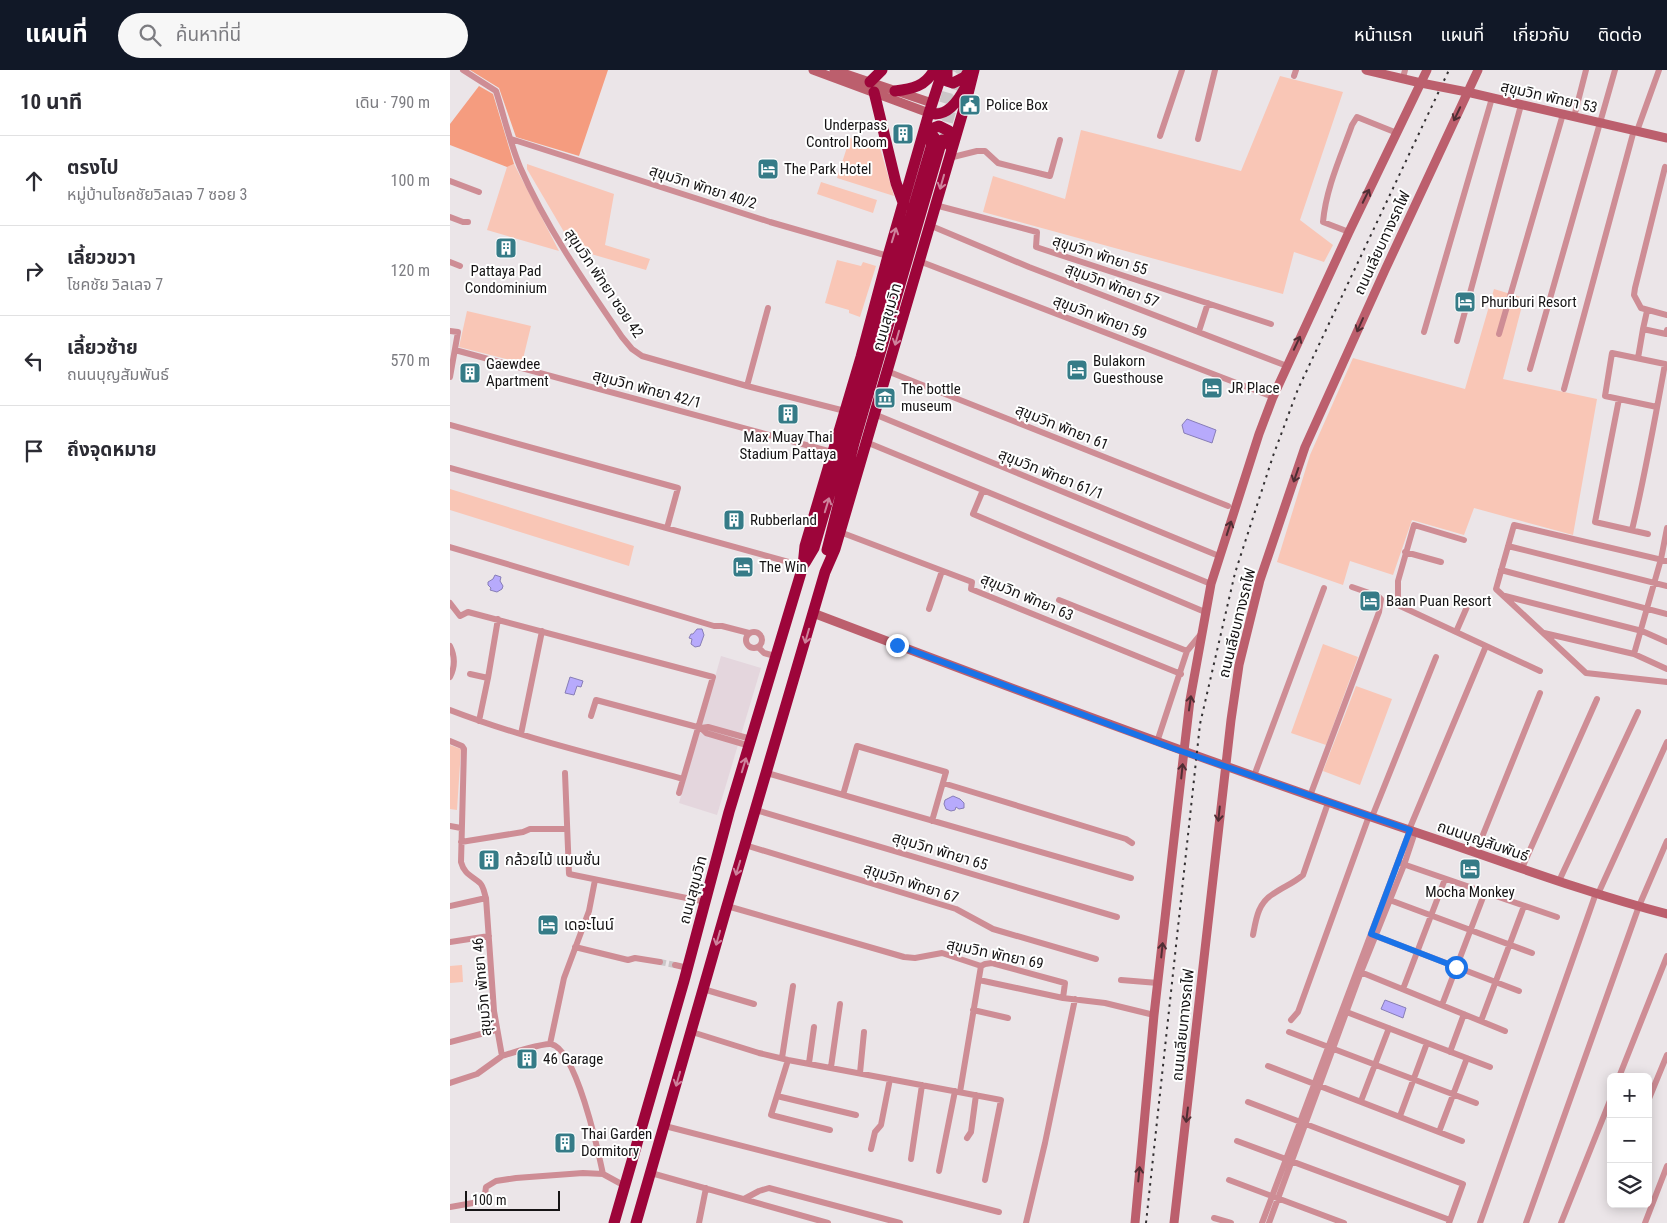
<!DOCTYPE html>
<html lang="th">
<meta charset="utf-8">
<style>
:root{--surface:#fff;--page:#f7f7f7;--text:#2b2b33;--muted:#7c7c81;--line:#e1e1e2;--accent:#111827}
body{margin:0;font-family:"Roboto Condensed","Noto Sans Thai",sans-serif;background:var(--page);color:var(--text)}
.controls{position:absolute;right:15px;bottom:15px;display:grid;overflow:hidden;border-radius:8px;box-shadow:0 2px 12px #0003}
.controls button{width:45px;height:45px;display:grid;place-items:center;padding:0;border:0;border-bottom:1px solid var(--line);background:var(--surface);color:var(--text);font:25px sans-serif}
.scale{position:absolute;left:15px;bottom:12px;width:95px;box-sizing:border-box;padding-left:5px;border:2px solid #161415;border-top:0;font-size:14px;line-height:18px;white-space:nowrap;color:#161415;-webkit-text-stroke:4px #fff;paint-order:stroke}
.stop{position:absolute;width:15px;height:15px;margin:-11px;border:4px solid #1a73e8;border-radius:50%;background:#fff}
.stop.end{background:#1a73e8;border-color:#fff;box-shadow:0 1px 5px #0008}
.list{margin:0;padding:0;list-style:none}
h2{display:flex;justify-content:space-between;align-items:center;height:65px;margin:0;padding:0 20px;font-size:21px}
h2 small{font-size:16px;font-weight:400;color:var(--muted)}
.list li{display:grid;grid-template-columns:32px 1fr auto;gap:15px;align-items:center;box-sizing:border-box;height:90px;padding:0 20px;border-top:1px solid var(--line)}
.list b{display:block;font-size:19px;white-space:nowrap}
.list p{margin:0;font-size:16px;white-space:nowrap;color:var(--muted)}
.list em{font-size:16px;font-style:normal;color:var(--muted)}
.icon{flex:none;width:28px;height:28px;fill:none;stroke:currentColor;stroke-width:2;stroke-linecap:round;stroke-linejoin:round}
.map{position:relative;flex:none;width:1217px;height:1153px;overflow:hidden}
header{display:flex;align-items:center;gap:30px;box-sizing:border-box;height:70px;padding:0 25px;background:var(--accent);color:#fff}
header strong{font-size:24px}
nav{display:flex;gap:28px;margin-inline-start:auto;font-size:18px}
.search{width:350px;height:45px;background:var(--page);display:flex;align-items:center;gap:12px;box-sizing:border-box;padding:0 18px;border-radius:28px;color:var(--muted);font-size:19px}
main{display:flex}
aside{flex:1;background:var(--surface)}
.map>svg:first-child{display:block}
.built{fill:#e4d6dd}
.green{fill:#f9c6b6}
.forest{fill:#f59c7f}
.water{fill:#b7aafc;stroke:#877db7}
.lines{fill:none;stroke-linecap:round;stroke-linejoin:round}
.street-tunnel{stroke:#cbc6c8;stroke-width:6;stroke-dasharray:6 3;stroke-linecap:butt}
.highway-tunnel{stroke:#cbc6c8;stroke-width:11;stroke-dasharray:11 5.5;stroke-linecap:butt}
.street{stroke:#ce8d95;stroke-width:6}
.secondary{stroke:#bc5f6d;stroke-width:9}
.highway{stroke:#9d053a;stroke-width:11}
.rail{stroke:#333032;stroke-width:2;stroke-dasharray:2.5 5;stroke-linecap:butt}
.secondary-bridge{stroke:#bc5f6d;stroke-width:9}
.oneway{stroke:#502e34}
.oneway2{stroke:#ce829c}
.route{stroke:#1a73e8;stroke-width:6}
.labels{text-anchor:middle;stroke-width:4;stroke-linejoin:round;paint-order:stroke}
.street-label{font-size:15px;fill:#161415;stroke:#fff}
.poi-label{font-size:15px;fill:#161415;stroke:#fff;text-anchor:start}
</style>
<header>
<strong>แผนที่</strong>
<div class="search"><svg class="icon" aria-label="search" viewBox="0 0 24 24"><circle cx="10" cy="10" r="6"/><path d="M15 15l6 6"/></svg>ค้นหาที่นี่</div>
<nav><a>หน้าแรก</a><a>แผนที่</a><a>เกี่ยวกับ</a><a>ติดต่อ</a></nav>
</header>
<main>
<aside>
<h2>10 นาที<small>เดิน · 790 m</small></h2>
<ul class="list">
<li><svg class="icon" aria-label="ahead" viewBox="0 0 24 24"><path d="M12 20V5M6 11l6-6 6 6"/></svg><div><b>ตรงไป</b><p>หมู่บ้านโชคชัยวิลเลจ 7 ซอย 3</p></div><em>100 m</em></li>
<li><svg class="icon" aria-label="right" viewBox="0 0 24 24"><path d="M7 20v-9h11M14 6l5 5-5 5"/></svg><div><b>เลี้ยวขวา</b><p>โชคชัย วิลเลจ 7</p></div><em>120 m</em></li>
<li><svg class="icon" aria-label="left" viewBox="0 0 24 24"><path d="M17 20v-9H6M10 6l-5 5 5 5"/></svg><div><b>เลี้ยวซ้าย</b><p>ถนนบุญสัมพันธ์</p></div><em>570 m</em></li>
<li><svg class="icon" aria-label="arrive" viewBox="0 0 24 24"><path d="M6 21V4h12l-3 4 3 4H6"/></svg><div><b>ถึงจุดหมาย</b></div></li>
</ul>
</aside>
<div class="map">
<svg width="1217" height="1153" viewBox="0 0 1217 1153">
<rect width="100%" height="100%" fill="#ebe5e8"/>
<path class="built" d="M271,586l40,12 -44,147 -38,-12z"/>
<path class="green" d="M830,6l63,16 -43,128 33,25 -9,17 -30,-10 -11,42 -300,-82 10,-36 72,23 16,-69 160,41z
M400,68l30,10 14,48 -57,-18z
M64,94l45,87 -72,-21 20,-63z
M77,94l87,30 -9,51 45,14 -4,11 -72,-21 -47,-80z
M371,112l56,18 -4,13 -56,-19z
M387,190l24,6 2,-4 13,4 -16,51 -11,-4v-3l-24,-7z
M1044,219l30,9 -21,81 94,20 -24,136 -99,-27 -10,27 -52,-15 -19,55 -43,-14 -7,24 -66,-23 33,-107 43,-97 112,31z
M17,241l64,15 -9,37 -63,-16z
M0,419l184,57 -5,20 -179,-56z
M873,574l35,13 -32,88 -35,-12z
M906,616l36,13 -32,86 -37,-14z
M0,675l11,4 -4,61 -7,-1z
M12,895l1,17 -13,1v-17z"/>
<path class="forest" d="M20,0h138l-29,86 -63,-19 -17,-49z
M29,16l14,8 21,70 -7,3 -57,-22v-21z"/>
<path class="water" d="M737,349l29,11 -4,13 -28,-10 -2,-8z
M45,505l6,2 -1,4 3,5 -1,3 -5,3 -7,-2 1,-2 -3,-3v-3l5,-3z
M247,559h5l2,6 -4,11 -5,1 -4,-3 1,-5 -3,-1 2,-4h2z
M120,607l13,4 -2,6 -4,-1 -3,9 -9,-2z
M503,726l7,3 4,4v5l-5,1 -3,-2 -1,3 -4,1 -5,-2 -2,-5 1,-4z
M935,930l21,8 -3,10 -22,-9z"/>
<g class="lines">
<path class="street-tunnel" d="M210,892l15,3"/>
<path class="highway-tunnel" d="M490,49l14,-49
M493,68l19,-68"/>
<path class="street" d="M13,0l33,21c8,25 14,52 24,76 26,60 65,116 102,170l10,12 10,7 105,30 98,25
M844,6l2,-6
M953,8l2,-8
M1124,47l12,-47
M1187,61l22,-61
M710,66l22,-66
M61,69l259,83 118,34
M748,69l17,-69
M499,88l28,-7h8l13,12 52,13 10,-36
M1217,98l-2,-1 -30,121 -1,7 7,13 26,7
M0,111l29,11
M485,135l102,27 -1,15 235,77
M0,147l13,5h5
M479,155l100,42 258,99
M899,162l-26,-10c3,-34 18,-66 29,-97l5,-8 40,16
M469,191l354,136
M0,192l10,4
M1197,241l-4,18 23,5 1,-4
M0,261l8,1 -8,45
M749,261l9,-28
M974,262l68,-234
M1049,264l64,-220
M1007,271l64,-236
M5,280l377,102
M1188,288l5,-29
M1080,299l85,-299
M437,301l341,135
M297,316l21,-78
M1114,319l70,-259
M1169,329l-24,123 53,12
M424,344l345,142
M0,355l228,63 -11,40
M416,372l345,142
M0,398l353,98
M533,420l-10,24 232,98
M1182,460c13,-55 23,-111 33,-166l-53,-11 -7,43 52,11
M390,462l132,50 -1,7 210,85
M1014,470l-50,-15 -16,56v24l142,66
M1058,476l159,40
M0,477l264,79h8l27,7
M955,482l36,10
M1217,491l-153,-36 -18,64 90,84 81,9
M1051,500l166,44
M1055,526l137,35 25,11
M609,530l128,51
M0,533l10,13 8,-4 245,65 -34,116
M479,539l13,-38
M296 570a8 8 0 1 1 16 0a8 8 0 1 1-16 0Z
M1006,562l14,-32
M1094,563l90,21 33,15
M0,576c5,10 5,21 0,31
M308,577l6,6 11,3
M1184,584l27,-95 6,-31
M20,604l18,4
M0,640c75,29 155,47 233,69
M141,646l5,-16 105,28 7,-1 43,12
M29,651l9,-43 10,-59
M251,658l5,5 44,13
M71,664l21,-103
M0,671l12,5 2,3 -3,113c3,12 11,14 19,21 4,4 4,10 6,15l8,113 8,45c9,-3 42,-13 49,-12 25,5 47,106 52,130
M707,672l30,-91 14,-17
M115,703l4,101 137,28
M317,703l364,105
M804,706l70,-188
M493,713l183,56 6,4
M393,725l14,-49 89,26 -14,49
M860,726l69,-184 2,-13 -3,-3 -26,-9
M306,740l361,107
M922,747l64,-160
M0,756l11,2
M959,760l77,-184
M11,772l62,-10 7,-3h37
M295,775l211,64 37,20 103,30
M1026,782l64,-159
M950,793l157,54
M1072,798l75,-169
M1109,811l79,-169
M1148,824l69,-152
M937,829l145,54
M0,836l36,-8
M277,836l177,51 11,1 27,-5 39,13 4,-2 7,-1 73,20 -2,15
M803,865c3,-16 5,-32 20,-41 10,-7 21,-11 30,-19l25,-72
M923,865l146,56
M0,872l39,-6
M125,877l53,13 7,-2 25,4
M225,895l13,3
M908,901l147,60
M529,910l84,18 42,5 49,12
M671,910l37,3
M253,919l51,15
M953,919l42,-110
M992,935l43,-113
M523,940l35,8
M894,941l146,56
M841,950l7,-8 71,-196
M1031,951l43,-115
M242,962l67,21 29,7 213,40 -16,80
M839,962l187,71
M0,972l46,-12
M100,974l14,-66 25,-67 6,-31
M1000,982l14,-38
M332,988l11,-72
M338,990l-17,55 59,15
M359,993l5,-36
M818,996l194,75
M381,997l9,-63
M410,1003l4,-41
M1169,1007l48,-121
M0,1013l27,-9 25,-18
M510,1022l21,-126
M327,1026l79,19
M911,1031l28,-73
M1198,1031l19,-46
M798,1032l215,82 -14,39
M950,1046l27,-73
M215,1056l334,86
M989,1062l28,-74
M517,1068l4,-6 5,-37
M787,1071l213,79
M421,1079l4,-17 6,-7 9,-46
M461,1089l11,-74
M489,1101l16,-80
M201,1103l177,50
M779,1110l115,43
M294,1129l15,-8 10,-3 131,35
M0,1137l34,-6 2,-14 10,-6 20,-3 67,-5 20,1 22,12
M764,1148l17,5
M249,1153l7,-35
M576,1153l19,-80 30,-144
M812,1153l148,-393
M819,1153l92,-251 43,-107 11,-33
M1030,1153l116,-330
M1076,1153l113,-317 28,-65
M1111,1153l50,-125
M1195,1153l22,-57"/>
<path class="secondary" d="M363,0l116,43
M384,0l98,33
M916,0l55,13
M1017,22l200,46
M363,543c202,77 403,152 608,221 81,27 162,58 246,80
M685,1153l19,-208 30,-264 6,-51 21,-116 48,-150 14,-37 76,-165 78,-162
M724,1153l57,-503 8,-55 21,-85 45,-133 80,-177 93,-200"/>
<path class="highway" d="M497,0v11l6,2 12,-6 4,-7
M420,12l12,-12
M445,21c17,-2 31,-5 39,-21
M424,22l22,91 8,22
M479,43c18,5 29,-12 36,-25
M475,69l6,-10 8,-3 10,5 1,15
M377,480l27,-107 88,-303
M355,493l9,-15 120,-411
M164,1153l70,-242 45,-169 74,-246 2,-20 56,-189 27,-101 41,-143 14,-43
M186,1153l91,-317 98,-334 10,-23 132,-451 7,-28"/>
<path class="rail" d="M696,1153l54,-499 35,-151 38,-117 25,-67 151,-319"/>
<path class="secondary-bridge" d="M971,13l46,9"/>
</g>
<defs><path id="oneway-shaft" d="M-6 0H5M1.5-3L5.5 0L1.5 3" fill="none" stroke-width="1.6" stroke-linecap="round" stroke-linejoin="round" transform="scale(1.25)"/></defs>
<g class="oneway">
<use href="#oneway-shaft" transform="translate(1007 44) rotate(115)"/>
<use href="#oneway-shaft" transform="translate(916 126) rotate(-64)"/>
<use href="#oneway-shaft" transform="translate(910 255) rotate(114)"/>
<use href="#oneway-shaft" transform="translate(847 273) rotate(-65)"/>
<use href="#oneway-shaft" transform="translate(846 405) rotate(109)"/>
<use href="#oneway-shaft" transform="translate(779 458) rotate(-72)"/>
<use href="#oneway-shaft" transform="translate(740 633) rotate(-82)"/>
<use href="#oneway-shaft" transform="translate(732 701) rotate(-84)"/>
<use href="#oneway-shaft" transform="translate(769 744) rotate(96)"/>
<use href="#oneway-shaft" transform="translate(712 880) rotate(-84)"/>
<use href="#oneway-shaft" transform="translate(737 1045) rotate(97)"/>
<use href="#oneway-shaft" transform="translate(689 1104) rotate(-84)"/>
</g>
<g class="oneway2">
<use href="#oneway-shaft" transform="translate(492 112) rotate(106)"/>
<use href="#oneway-shaft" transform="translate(444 165) rotate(-73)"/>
<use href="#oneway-shaft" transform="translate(447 268) rotate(106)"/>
<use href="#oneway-shaft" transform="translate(377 435) rotate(-73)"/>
<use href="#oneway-shaft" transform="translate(357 566) rotate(106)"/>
<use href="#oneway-shaft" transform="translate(294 695) rotate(-73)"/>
<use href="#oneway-shaft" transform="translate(288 798) rotate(107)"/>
<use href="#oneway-shaft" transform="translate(268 868) rotate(106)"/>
<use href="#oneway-shaft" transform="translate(228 1009) rotate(106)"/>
</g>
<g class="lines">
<path class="route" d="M447,575l275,103 238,82 -39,104 85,33"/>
</g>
<defs>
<g id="civic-square" transform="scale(1.125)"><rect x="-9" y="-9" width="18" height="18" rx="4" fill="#357b87" stroke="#fff"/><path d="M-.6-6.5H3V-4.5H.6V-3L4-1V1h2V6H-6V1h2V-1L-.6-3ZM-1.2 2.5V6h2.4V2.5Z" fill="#fff"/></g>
<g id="building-square" transform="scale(1.125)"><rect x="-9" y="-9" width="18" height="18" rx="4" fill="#357b87" stroke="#fff"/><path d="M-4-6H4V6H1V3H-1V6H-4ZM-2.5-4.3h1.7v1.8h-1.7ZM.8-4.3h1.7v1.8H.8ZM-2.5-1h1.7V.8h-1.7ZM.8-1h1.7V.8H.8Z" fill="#fff"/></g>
<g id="hotel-square" transform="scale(1.125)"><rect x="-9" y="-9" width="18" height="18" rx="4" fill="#357b87" stroke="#fff"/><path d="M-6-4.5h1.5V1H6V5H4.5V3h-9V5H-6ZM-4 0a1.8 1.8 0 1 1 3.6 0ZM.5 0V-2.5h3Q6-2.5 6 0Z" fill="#fff"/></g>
<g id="museum-square" transform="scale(1.125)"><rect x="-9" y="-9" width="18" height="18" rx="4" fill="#357b87" stroke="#fff"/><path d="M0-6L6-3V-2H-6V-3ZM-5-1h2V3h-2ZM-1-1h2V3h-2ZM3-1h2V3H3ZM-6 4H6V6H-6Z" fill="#fff"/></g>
</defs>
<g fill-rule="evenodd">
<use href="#civic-square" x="520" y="35"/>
<use href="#building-square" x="453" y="64"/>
<use href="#hotel-square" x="318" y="99"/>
<use href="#building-square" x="56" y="178"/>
<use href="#hotel-square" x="1015" y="232"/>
<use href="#hotel-square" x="627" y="300"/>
<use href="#building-square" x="20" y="303"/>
<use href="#hotel-square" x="762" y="318"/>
<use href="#museum-square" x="435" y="328"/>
<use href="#building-square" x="338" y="344"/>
<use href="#building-square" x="284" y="450"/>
<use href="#hotel-square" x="293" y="497"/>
<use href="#hotel-square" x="920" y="531"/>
<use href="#building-square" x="39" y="790"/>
<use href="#hotel-square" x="1020" y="799"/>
<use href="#hotel-square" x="98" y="855"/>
<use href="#building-square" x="77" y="989"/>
<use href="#building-square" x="115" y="1073"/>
</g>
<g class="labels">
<g class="street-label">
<text transform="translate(1099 27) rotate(13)" y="5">สุขุมวิท พัทยา 53</text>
<text transform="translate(253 117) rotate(18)" y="5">สุขุมวิท พัทยา 40/2</text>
<text transform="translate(932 173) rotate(-65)" y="5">ถนนเลียบทางรถไฟ</text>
<text transform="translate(650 185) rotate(18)" y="5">สุขุมวิท พัทยา 55</text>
<text transform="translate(154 213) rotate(56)" y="5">สุขุมวิท พัทยา ซอย 42</text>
<text transform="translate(662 215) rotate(21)" y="5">สุขุมวิท พัทยา 57</text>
<text transform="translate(437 247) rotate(-74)" y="5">ถนนสุขุมวิท</text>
<text transform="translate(650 247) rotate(21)" y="5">สุขุมวิท พัทยา 59</text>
<text transform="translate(197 319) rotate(15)" y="5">สุขุมวิท พัทยา 42/1</text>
<text transform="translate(612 357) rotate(22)" y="5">สุขุมวิท พัทยา 61</text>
<text transform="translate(601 404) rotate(22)" y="5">สุขุมวิท พัทยา 61/1</text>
<text transform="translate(577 527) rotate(23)" y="5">สุขุมวิท พัทยา 63</text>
<text transform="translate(787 553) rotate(-76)" y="5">ถนนเลียบทางรถไฟ</text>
<text transform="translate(1033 771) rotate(19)" y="5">ถนนบุญสัมพันธ์</text>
<text transform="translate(490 781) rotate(17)" y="5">สุขุมวิท พัทยา 65</text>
<text transform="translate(461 813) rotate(18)" y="5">สุขุมวิท พัทยา 67</text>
<text transform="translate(243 820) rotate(-75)" y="5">ถนนสุขุมวิท</text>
<text transform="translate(545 884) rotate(12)" y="5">สุขุมวิท พัทยา 69</text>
<text transform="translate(32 917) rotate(-95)" y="5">สุขุมวิท พัทยา 46</text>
<text transform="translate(733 955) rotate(-84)" y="5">ถนนเลียบทางรถไฟ</text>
</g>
<g class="poi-label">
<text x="536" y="40">Police Box</text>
<text x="437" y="60" text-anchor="end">Underpass<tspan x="437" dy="17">Control Room</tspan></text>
<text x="334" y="104">The Park Hotel</text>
<text x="56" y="206" text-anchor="middle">Pattaya Pad<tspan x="56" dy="17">Condominium</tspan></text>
<text x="1031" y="237">Phuriburi Resort</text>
<text x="643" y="296">Bulakorn<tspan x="643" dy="17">Guesthouse</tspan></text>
<text x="36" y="299">Gaewdee<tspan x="36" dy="17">Apartment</tspan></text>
<text x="778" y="323">JR Place</text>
<text x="451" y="324">The bottle<tspan x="451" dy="17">museum</tspan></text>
<text x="338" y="372" text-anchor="middle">Max Muay Thai<tspan x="338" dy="17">Stadium Pattaya</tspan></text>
<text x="300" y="455">Rubberland</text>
<text x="309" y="502">The Win</text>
<text x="936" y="536">Baan Puan Resort</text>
<text x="55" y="795">กล้วยไม้ แมนชั่น</text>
<text x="1020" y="827" text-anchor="middle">Mocha Monkey</text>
<text x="114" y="860">เดอะไนน์</text>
<text x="93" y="994">46 Garage</text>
<text x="131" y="1069">Thai Garden<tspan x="131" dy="17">Dormitory</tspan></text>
</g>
</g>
</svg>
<div class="controls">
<button>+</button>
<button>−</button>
<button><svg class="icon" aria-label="layers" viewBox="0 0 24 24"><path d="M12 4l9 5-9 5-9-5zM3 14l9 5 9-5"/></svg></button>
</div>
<div class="scale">100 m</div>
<div class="stop" style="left:1006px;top:897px"></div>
<div class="stop end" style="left:447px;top:575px"></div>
</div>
</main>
